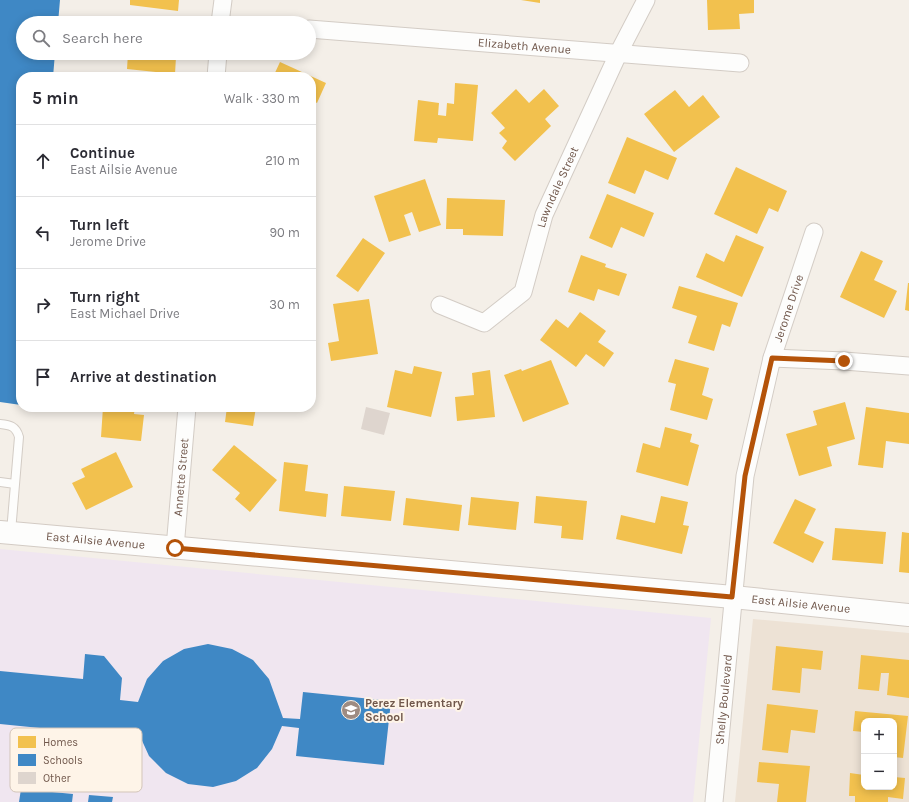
<!DOCTYPE html>
<meta charset="utf-8">
<style>
:root{--surface:#fff;--page:#f7f7f7;--text:#2b2b33;--muted:#7c7c81;--line:#e1e1e2}
body{margin:0;font-family:Karla,sans-serif;background:var(--page);color:var(--text)}
.controls{position:absolute;right:12px;bottom:12px;display:grid;overflow:hidden;border-radius:8px;box-shadow:0 2px 10px #0003}
.controls button{width:36px;height:36px;display:grid;place-items:center;padding:0;border:0;border-bottom:1px solid var(--line);background:var(--surface);color:var(--text);font:20px sans-serif}
.stop{position:absolute;width:12px;height:12px;margin:-9px;border:3px solid #b45309;border-radius:50%;background:#fff}
.stop.end{background:#b45309;border-color:#fff;box-shadow:0 1px 4px #0008}
.list{margin:0;padding:0;list-style:none}
h2{display:flex;justify-content:space-between;align-items:center;height:52px;margin:0;padding:0 16px;font-size:17px}
h2 small{font-size:13px;font-weight:400;color:var(--muted)}
.list li{display:grid;grid-template-columns:26px 1fr auto;gap:12px;align-items:center;box-sizing:border-box;height:72px;padding:0 16px;border-top:1px solid var(--line)}
.list b{display:block;font-size:15px;white-space:nowrap}
.list p{margin:0;font-size:13px;white-space:nowrap;color:var(--muted)}
.list em{font-size:13px;font-style:normal;color:var(--muted)}
.icon{flex:none;width:22px;height:22px;fill:none;stroke:currentColor;stroke-width:2;stroke-linecap:round;stroke-linejoin:round}
.map{position:relative;flex:none;width:909px;height:802px;overflow:hidden}
.search{position:absolute;background:var(--surface);box-shadow:0 2px 10px #0003;left:16px;top:16px;width:300px;height:44px;display:flex;align-items:center;gap:10px;box-sizing:border-box;padding:0 14px;border-radius:22px;color:var(--muted);font-size:15px}
.panel{position:absolute;background:var(--surface);box-shadow:0 2px 10px #0003;left:16px;top:72px;width:300px;height:340px;border-radius:16px}
.map>svg:first-child{display:block}
.residential{fill:#ede2d5;fill-rule:evenodd}
.education{fill:#f0e6f0}
.homes{fill:#f2c14e}
.schools{fill:#3f88c5}
.building{fill:#ded5ce}
.lines{fill:none;stroke-linecap:round;stroke-linejoin:round}
.lane-casing{stroke:#d3ccc5;stroke-width:10}
.street-casing{stroke:#d3ccc5;stroke-width:19}
.secondary-casing{stroke:#d3cbc4;stroke-width:24}
.lane{stroke:#fdfdfc;stroke-width:8}
.street{stroke:#fdfdfc;stroke-width:17}
.secondary{stroke:#fdfdfc;stroke-width:22}
.route{stroke:#b45309;stroke-width:5}
.labels{text-anchor:middle;stroke-width:4;stroke-linejoin:round;paint-order:stroke}
.street-label{font-size:12px;fill:#70574b;stroke:#fef4e8}
.poi-label{font-size:12px;font-weight:bold;fill:#70574b;stroke:#fef4e8;text-anchor:start}
.key{fill:#fef4e8;stroke:#d3c5b9;stroke-width:1}
.key-label{font-size:11px;fill:#70574b}
</style>
<div class="map">
<svg width="909" height="802" viewBox="0 0 909 802">
<rect width="100%" height="100%" fill="#f4efe8"/>
<path class="residential" d="M753,619l156,14v169h-174zM864,721h30v66h-30z"/>
<path class="education" d="M0,549l711,69 -18,184h-693z"/>
<path class="homes" d="M130,0h49l-1,11 -48,-6z
M521,0h19v3z
M707,0h47v13l-15,1 1,15 -32,1z
M128,53h40v3l8,1 -1,17 -48,-5z
M280,62l46,21 -9,20 -6,-3v-23h-38z
M455,83l23,2 -5,56 -35,-3 -1,5 -23,-2 4,-41 21,3 -1,12 8,1 1,-13 7,1z
M516,89l13,14 15,-14 15,17 -14,13 6,7 -36,35 -13,-13 5,-7 -8,-8 6,-5 -14,-15z
M675,90l14,17 14,-12 17,22 -46,35 -30,-38z
M627,137l50,21 -9,22 -23,-10 -10,24 -27,-11z
M736,167l51,24 -9,21 -9,-4 -12,26 -43,-20z
M425,179l16,46 -22,7 -7,-20 -8,3 7,20 -22,7 -15,-46z
M607,194l47,19 -10,24 -23,-10 -9,21 -23,-10z
M447,198l58,2 -2,36 -40,-1v-6h-17z
M736,235l28,12 -22,50 -46,-20 10,-24 18,9z
M363,238l22,15 -27,39 -22,-16z
M861,251l22,10 -9,19 23,11 -13,27 -44,-21z
M581,255l25,9 -1,3 22,7 -8,22 -21,-7 -4,12 -26,-9z
M908,283h1v28l-4,-1z
M679,286l59,17 -8,24 -8,-3 -8,27 -26,-8 9,-27 -25,-8z
M369,299l9,55 -47,7 -3,-18 11,-2 -6,-37z
M580,312l26,19 -8,11 16,11 -10,14 -18,-13 -10,13 -36,-27 16,-21 12,9z
M675,359l34,9 -7,27 11,4 -6,21 -37,-10 6,-26 -8,-2z
M551,360l18,44 -46,18 -19,-47 17,-6 1,2z
M414,366l28,6 -11,45 -44,-10 8,-37 17,4z
M490,370l5,47 -38,4 -2,-24 19,-2 -2,-22z
M845,402l10,37 -28,8 5,19 -33,10 -13,-42 31,-9 -4,-14z
M103,407h32l-1,7 10,1 -3,26 -40,-4z
M227,407h29l-3,19 -28,-4z
M866,407l43,6v31l-23,-3 -3,27 -25,-3z
M665,427l27,7 -2,8 9,3 -11,41 -52,-14 7,-29 17,5z
M234,445l43,35 -27,32 -15,-13 5,-6 -28,-23z
M116,452l17,35 -47,23 -14,-27 13,-6 -4,-8z
M284,462l24,3 -3,26 23,3 -2,23 -47,-6z
M344,486l51,5 -4,30 -50,-5z
M536,496l51,5 -4,39 -22,-2 1,-12 -28,-3z
M661,496l27,6 -5,23 6,1 -7,28 -66,-15 5,-24 34,8z
M471,497l48,5 -3,28 -48,-5z
M406,498l56,7 -3,26 -56,-6z
M795,499l21,10 -12,24 20,9 -11,21 -40,-20z
M835,528l51,4 -3,32 -51,-4z
M902,532l7,1v40l-10,-1z
M776,646l47,5 -2,19 -19,-2 -2,25 -28,-3z
M861,655l48,5v38l-22,-3 2,-22h-8l-2,18 -21,-2z
M767,704l51,6 -3,23 -24,-3 -3,23 -26,-3z
M855,711l53,5 -5,42 -9,-1v-36h-30v11l-11,-1z
M759,762l51,4 -4,36h-29l2,-18 -22,-2z
M850,773l14,2v12h30v-10l11,1 -2,21 -15,-2v5h-33v-6h-6z"/>
<path class="schools" d="M0,0h60l-2,23h-35v30h32l-2,24h-32v328l-21,-3z
M208,644l24,5 21,11 16,19 14,39 17,1 3,-27 88,9 -7,64 -88,-9 3,-28 -17,-2 -10,23 -15,19 -21,13 -23,6 -25,-3 -22,-11 -17,-17 -10,-22 -1,15 -29,-3 1,-11 -110,-11v-53l83,8 2,-25 19,2 18,22 -2,22 18,2 9,-23 16,-18 21,-12z
M21,789l52,5 -1,8h-53z
M89,795l24,2 -1,5h-24z"/>
<path class="building" d="M366,407l24,6 -6,22 -23,-6z"/>
<g class="lines">
<g class="lane-casing">
<path id="lane" d="M0,424c10,1 16,2 19,13l-8,95
M0,482l15,2"/>
</g>
<g class="street-casing">
<g id="street">
<path d="M220,23l3,-23"/>
<path id="s1" d="M309,29l431,34"/>
<path d="M216,77l2,-24"/>
<path id="s2" d="M440,305l44,18 39,-31 21,-77 75,-163 27,-52"/>
<path d="M772,358l72,3 65,5"/>
<path id="s3" d="M175,548l12,-141"/>
<path id="s4" d="M714,802l31,-326 27,-118 42,-126"/>
</g>
</g>
<g class="secondary-casing">
<g id="secondary">
<path id="s5" d="M0,532l733,65 176,18"/>
</g>
</g>
<use href="#lane" class="lane"/>
<use href="#street" class="street"/>
<use href="#secondary" class="secondary"/>
</g>
<g class="lines">
<path class="route" d="M175,548l557,49 13,-121 27,-118 72,3"/>
</g>
<defs>
<g id="school-disc" transform="scale(1)"><circle r="9.5" fill="#9e8c82" stroke="#fef4e8"/><path d="M0-5L7-2L0 1L-7-2ZM-4 1L0 2.5L4 1V4Q0 6-4 4Z" fill="#fff"/></g>
</defs>
<g fill-rule="evenodd">
<use href="#school-disc" x="351" y="710"/>
</g>
<g class="labels">
<g class="street-label">
<text dy="4" stroke="none"><textPath href="#s1" startOffset="216">Elizabeth Avenue</textPath></text>
<text dy="4" stroke="none"><textPath href="#s2" startOffset="208">Lawndale Street</textPath></text>
<text dy="4" stroke="none"><textPath href="#s4" startOffset="501">Jerome Drive</textPath></text>
<text dy="4" stroke="none"><textPath href="#s3" startOffset="71">Annette Street</textPath></text>
<text dy="4" stroke="none"><textPath href="#s5" startOffset="96">East Ailsie Avenue</textPath></text>
<text dy="4" stroke="none"><textPath href="#s5" startOffset="804">East Ailsie Avenue</textPath></text>
<text dy="4" stroke="none"><textPath href="#s4" startOffset="103">Shelly Boulevard</textPath></text>
</g>
<g class="poi-label">
<text x="365" y="707">Perez Elementary<tspan x="365" dy="14">School</tspan></text>
</g>
</g>
<rect x="10" y="728" width="132" height="64" rx="6" class="key"/>
<rect x="18" y="736" width="18" height="12" fill="#f2c14e"/>
<rect x="18" y="754" width="18" height="12" fill="#3f88c5"/>
<rect x="18" y="772" width="18" height="12" fill="#ded5ce"/>
<g class="key-label">
<text x="43" y="746">Homes</text>
<text x="43" y="764">Schools</text>
<text x="43" y="782">Other</text>
</g>
</svg>
<div class="controls">
<button>+</button>
<button>−</button>
</div>
<div class="stop" style="left:175px;top:548px"></div>
<div class="stop end" style="left:844px;top:361px"></div>
<div class="search"><svg class="icon" aria-label="search" viewBox="0 0 24 24"><circle cx="10" cy="10" r="6"/><path d="M15 15l6 6"/></svg>Search here</div>
<section class="panel">
<h2>5 min<small>Walk · 330 m</small></h2>
<ul class="list">
<li><svg class="icon" aria-label="ahead" viewBox="0 0 24 24"><path d="M12 20V5M6 11l6-6 6 6"/></svg><div><b>Continue</b><p>East Ailsie Avenue</p></div><em>210 m</em></li>
<li><svg class="icon" aria-label="left" viewBox="0 0 24 24"><path d="M17 20v-9H6M10 6l-5 5 5 5"/></svg><div><b>Turn left</b><p>Jerome Drive</p></div><em>90 m</em></li>
<li><svg class="icon" aria-label="right" viewBox="0 0 24 24"><path d="M7 20v-9h11M14 6l5 5-5 5"/></svg><div><b>Turn right</b><p>East Michael Drive</p></div><em>30 m</em></li>
<li><svg class="icon" aria-label="arrive" viewBox="0 0 24 24"><path d="M6 21V4h12l-3 4 3 4H6"/></svg><div><b>Arrive at destination</b></div></li>
</ul>
</section>
</div>
